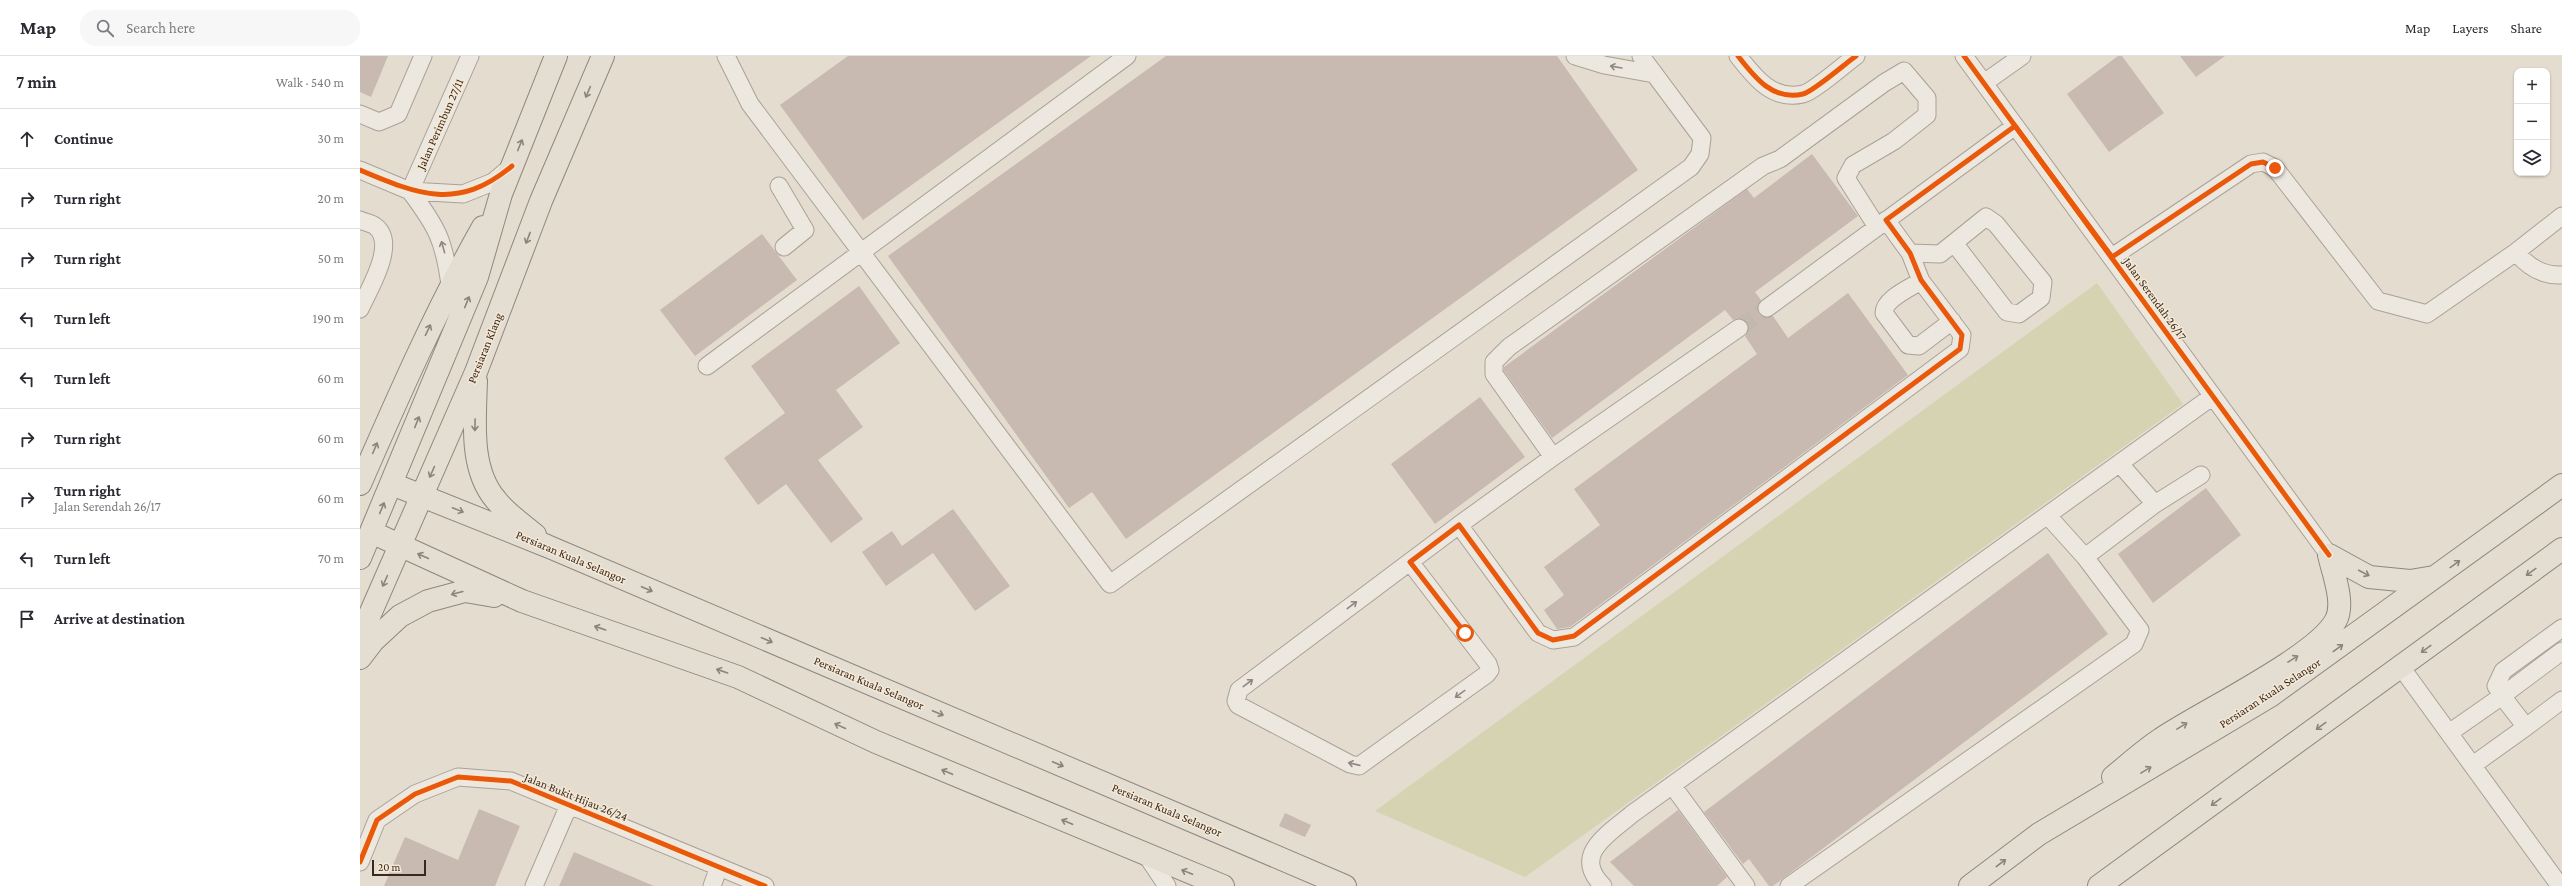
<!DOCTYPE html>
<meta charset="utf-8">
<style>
:root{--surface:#fff;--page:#f7f7f7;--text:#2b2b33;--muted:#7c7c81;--line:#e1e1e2}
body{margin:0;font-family:"Crimson Pro",serif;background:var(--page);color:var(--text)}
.controls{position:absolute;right:12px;top:12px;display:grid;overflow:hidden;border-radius:8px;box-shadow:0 1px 3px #0004}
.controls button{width:36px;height:36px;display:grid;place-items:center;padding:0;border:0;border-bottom:1px solid var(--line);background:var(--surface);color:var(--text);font:20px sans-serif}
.scale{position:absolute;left:12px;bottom:10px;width:54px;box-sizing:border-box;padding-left:4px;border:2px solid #38291f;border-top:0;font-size:11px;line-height:14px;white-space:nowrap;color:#38291f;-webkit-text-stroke:3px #f5e8d5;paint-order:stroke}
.stop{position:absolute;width:12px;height:12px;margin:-9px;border:3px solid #ea580c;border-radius:50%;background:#fff}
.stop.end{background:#ea580c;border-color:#fff;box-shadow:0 1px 4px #0008}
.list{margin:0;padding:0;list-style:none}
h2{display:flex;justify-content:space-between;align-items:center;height:52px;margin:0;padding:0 16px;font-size:17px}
h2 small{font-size:13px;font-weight:400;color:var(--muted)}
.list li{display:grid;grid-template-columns:26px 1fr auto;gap:12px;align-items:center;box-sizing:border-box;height:60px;padding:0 16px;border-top:1px solid var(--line)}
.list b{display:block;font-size:15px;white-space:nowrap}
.list p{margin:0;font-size:13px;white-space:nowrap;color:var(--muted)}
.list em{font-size:13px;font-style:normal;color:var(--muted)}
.icon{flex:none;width:22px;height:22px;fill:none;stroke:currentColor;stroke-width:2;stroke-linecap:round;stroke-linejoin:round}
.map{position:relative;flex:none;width:2202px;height:830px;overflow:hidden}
header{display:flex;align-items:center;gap:24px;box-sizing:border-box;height:56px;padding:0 20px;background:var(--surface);border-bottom:1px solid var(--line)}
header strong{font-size:19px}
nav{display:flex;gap:22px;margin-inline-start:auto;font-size:14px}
.search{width:280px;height:36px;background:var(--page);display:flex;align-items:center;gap:10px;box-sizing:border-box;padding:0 14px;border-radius:16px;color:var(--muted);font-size:15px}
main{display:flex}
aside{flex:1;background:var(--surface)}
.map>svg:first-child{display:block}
.green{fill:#d6d3b2}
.building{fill:#c8bab0}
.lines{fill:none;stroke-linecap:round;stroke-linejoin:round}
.minor-tunnel{stroke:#c2b8ac;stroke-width:17;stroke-dasharray:17 8;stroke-linecap:butt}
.minor-casing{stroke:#aaa197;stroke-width:19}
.major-casing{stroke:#8f877e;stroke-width:24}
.minor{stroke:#ece8e0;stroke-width:17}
.major{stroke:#e4ddd2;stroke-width:22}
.cycleway-casing{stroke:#f5e8d5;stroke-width:8}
.cycleway{stroke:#e8590c;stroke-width:5}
.oneway{stroke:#928880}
.oneway2{stroke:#8e8378}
.route{stroke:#ea580c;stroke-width:5}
.labels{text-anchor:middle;stroke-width:3;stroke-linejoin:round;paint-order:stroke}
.street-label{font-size:12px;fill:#38291f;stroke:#f5e8d5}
</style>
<header>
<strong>Map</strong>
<div class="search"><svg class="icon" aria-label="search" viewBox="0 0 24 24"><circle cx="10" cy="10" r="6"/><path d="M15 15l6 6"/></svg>Search here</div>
<nav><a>Map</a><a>Layers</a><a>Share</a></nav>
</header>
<main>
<aside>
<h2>7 min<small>Walk · 540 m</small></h2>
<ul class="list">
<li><svg class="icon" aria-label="ahead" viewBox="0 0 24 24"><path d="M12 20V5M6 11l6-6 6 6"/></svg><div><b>Continue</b></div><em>30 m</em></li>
<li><svg class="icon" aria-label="right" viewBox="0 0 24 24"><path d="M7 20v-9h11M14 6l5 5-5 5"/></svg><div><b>Turn right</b></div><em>20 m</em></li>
<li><svg class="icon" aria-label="right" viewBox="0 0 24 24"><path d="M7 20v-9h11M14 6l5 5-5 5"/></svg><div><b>Turn right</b></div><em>50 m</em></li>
<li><svg class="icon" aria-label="left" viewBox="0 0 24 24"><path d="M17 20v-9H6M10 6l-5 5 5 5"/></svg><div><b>Turn left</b></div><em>190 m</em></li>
<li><svg class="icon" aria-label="left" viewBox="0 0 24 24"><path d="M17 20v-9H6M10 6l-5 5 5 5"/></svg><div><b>Turn left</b></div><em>60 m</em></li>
<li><svg class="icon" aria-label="right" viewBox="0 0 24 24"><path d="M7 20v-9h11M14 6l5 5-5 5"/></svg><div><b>Turn right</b></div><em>60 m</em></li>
<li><svg class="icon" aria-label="right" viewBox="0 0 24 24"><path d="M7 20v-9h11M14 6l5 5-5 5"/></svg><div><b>Turn right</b><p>Jalan Serendah 26/17</p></div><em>60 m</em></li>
<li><svg class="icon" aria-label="left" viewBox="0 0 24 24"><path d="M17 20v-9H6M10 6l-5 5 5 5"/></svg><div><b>Turn left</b></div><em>70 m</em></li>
<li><svg class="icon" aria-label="arrive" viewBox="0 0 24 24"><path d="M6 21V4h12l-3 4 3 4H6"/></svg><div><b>Arrive at destination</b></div></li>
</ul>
</aside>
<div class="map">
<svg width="2202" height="830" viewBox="0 0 2202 830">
<rect width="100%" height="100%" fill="#e4dccf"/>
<path class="green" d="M1737,227l86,121 -658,473 -150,-66z"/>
<path class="building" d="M0,0h28l-17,41 -11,-5z
M488,0h243l-228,164 -83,-115z
M806,0h391l81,114 -512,369 -34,-47 -23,16 -181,-252z
M1758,0h4l42,57 -55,39 -42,-58z
M1820,0h45l-29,21z
M1452,98l46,62 -103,76 6,8 -4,9 2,5 4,3 10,-1 15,22 60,-45 60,82 -338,252 -13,2 -13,-19 20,-15 -20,-28 56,-42 -26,-36 183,-135 -12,-18 4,-8 -2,-6 -8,-4 -6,2 -8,-10 -173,128 -48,-67v-4l243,-178 7,9z
M402,178l35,46 -102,76 -35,-46z
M499,230l41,57 -64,47 27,37 -45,33 45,59 -32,24 -45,-59 -28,21 -34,-47 61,-45 -34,-47z
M1120,341l45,60 -90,67 -44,-60z
M1846,432l35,47 -88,68 -35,-49z
M593,453l57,77 -35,25 -42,-58 -47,33 -24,-34 30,-21 10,15z
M1688,497l60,81 -335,252h-4l-20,-27 -6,5 -39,-52z
M119,753l41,17 -25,60h-111l21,-49 53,23z
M1318,754l49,67 -10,9h-83l-24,-24z
M925,757l26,12 -6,12 -26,-11z
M214,796l80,34h-95z"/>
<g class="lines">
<path class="minor-tunnel" d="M1379,272l28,-20"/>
<g class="minor-casing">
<path id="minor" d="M366,0l24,48 360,480 581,-417 9,-13 2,-16 -61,-82
M1215,0l29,9 50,9
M1378,0c17,22 35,45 65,38 10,-2 43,-31 53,-38
M1604,0l365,499
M1624,27l38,-27
M0,58l19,8 19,-8 25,-58
M0,114l50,21 53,3 30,-12 19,-16
M419,130l26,44 -21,17
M50,135l60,-135
M50,135c27,36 34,49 40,94
M0,164c4,2 11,3 15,6 23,17 -6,63 -15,83
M1526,164l24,33 30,1 46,-37 10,7 47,58 -2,16 -22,16 -12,-2 -53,-69
M2156,196l46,-36
M1752,201l139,-93 12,-2 12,6 103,133 49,13 89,-62c11,14 26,24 46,23
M1561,225c-11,7 -37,18 -37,32l24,32 11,1 33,-25
M1407,252l248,-182
M1379,272l-186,129 -94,68 79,108 15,7 21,-3 386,-288 2,-14 -41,-54 -11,-28
M347,310l420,-310
M1193,401l-59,-83v-12l15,-15 254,-181 17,-7 104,-76 20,-12 23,27v17l-33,26 -41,24 -7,13 31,49
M1795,448l46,-29
M1688,460l37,41 70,-53 -35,-40
M1050,506l78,102 2,6 -3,4 -128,92 -9,-2 -112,-59 -2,-4 3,-11 220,-165
M2202,595l-60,45 24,31 36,-27
M2041,611l159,219
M2089,677l53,-37 -6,-10 7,-15 59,-43
M2113,709l53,-38
M1312,729l74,101
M787,800l20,30
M0,806l17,-42 38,-26 43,-17 53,4 254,105
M174,830l35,-81
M352,830l7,-19
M1243,830c-32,-32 6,-52 29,-72l581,-418
M1429,830l345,-242 6,-14 -55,-73"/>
</g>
<g class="major-casing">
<path id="major" d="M116,325c-1,38 -7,88 20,119 10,13 26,24 39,35
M0,428c38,-87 76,-174 123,-257
M32,428l155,62 798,340
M11,476l151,69 216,76 138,65 347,144
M1969,499l40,22 41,4 24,-4
M0,502l117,-281 24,-83 55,-138
M0,581l116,-265 65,-171 62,-145
M0,602l13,-17 27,-25 28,-15 37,-10 29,5
M1753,721c16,-13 31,-27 48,-38 38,-26 157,-83 175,-119 9,-17 -3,-47 -7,-65
M1610,830l69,-52 231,-138 292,-211
M1739,830l463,-337"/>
</g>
<use href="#minor" class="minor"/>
<use href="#major" class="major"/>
<g class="cycleway-casing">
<path id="cycleway" d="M1378,0c17,22 35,45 65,38 10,-2 43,-31 53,-38
M1604,0l365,499
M0,114c59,25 98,41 152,-4
M0,806l17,-42 38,-26 43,-17 53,4 254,105"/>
</g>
<use href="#cycleway" class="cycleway"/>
</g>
<defs><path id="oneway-shaft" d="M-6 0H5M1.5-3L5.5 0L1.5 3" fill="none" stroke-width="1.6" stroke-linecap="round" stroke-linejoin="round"/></defs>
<g class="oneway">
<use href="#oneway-shaft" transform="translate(1256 11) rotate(-170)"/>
<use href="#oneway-shaft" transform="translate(83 191) rotate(-106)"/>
<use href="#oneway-shaft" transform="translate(992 549) rotate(-37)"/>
<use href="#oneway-shaft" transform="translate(888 627) rotate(-37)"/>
<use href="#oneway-shaft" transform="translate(1100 638) rotate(144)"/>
<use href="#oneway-shaft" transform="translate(994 708) rotate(-167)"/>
</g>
<g class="oneway2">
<use href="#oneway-shaft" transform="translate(228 36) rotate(113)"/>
<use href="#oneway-shaft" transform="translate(160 89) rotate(-68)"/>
<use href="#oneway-shaft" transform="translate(168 182) rotate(111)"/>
<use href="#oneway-shaft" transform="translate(107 246) rotate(-68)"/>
<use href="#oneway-shaft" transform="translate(68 274) rotate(-64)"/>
<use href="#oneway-shaft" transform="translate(57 366) rotate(-68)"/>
<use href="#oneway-shaft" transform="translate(115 369) rotate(91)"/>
<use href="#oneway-shaft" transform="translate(15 392) rotate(-67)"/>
<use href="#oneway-shaft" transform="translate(72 416) rotate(114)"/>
<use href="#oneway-shaft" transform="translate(22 452) rotate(-67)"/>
<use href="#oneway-shaft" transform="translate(98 454) rotate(22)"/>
<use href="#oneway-shaft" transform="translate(63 500) rotate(-156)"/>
<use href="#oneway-shaft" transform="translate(2095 508) rotate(-36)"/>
<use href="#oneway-shaft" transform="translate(2171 516) rotate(144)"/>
<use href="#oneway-shaft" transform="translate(2004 517) rotate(28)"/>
<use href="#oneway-shaft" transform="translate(25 525) rotate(114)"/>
<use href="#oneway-shaft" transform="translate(287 533) rotate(23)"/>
<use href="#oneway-shaft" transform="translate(97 537) rotate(165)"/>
<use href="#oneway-shaft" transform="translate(240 572) rotate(-161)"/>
<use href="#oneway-shaft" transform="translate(407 584) rotate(23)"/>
<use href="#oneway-shaft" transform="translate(1978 592) rotate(-36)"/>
<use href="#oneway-shaft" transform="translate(2066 593) rotate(144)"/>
<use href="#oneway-shaft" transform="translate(1933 603) rotate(-32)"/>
<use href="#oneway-shaft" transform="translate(362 615) rotate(-161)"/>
<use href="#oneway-shaft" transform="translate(578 657) rotate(23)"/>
<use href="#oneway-shaft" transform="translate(480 670) rotate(-155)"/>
<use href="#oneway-shaft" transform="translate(1822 670) rotate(-31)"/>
<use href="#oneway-shaft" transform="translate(1961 670) rotate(144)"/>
<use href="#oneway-shaft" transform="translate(698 708) rotate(23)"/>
<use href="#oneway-shaft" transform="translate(1786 714) rotate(-31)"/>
<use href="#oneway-shaft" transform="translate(587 716) rotate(-157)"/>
<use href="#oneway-shaft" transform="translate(1856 746) rotate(144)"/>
<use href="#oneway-shaft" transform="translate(707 766) rotate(-157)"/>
<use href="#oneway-shaft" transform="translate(1641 807) rotate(-37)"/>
<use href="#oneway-shaft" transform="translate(827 816) rotate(-158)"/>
</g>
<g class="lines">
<path class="route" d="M1105,577l-55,-71 49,-37 79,108 15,7 21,-4 386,-287 2,-14 -41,-55 -11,-27 -24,-33 129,-94 97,131 139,-93 12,-2 12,6"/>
</g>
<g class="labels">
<g class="street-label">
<text transform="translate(80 68) rotate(-66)" y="4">Jalan Perimbun 27/11</text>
<text transform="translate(1795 243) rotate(54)" y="4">Jalan Serendah 26/17</text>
<text transform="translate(125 292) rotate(-68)" y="4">Persiaran Klang</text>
<text transform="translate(211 501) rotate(23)" y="4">Persiaran Kuala Selangor</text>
<text transform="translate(509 627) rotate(23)" y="4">Persiaran Kuala Selangor</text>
<text transform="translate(1910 637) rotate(-33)" y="4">Persiaran Kuala Selangor</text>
<text transform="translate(216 741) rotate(22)" y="4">Jalan Bukit Hijau 26/24</text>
<text transform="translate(807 754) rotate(23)" y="4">Persiaran Kuala Selangor</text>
</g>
</g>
</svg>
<div class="controls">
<button>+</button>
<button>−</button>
<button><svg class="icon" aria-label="layers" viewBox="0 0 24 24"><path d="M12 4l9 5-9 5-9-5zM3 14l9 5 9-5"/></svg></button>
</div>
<div class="scale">20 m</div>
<div class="stop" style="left:1105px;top:577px"></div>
<div class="stop end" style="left:1915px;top:112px"></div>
</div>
</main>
